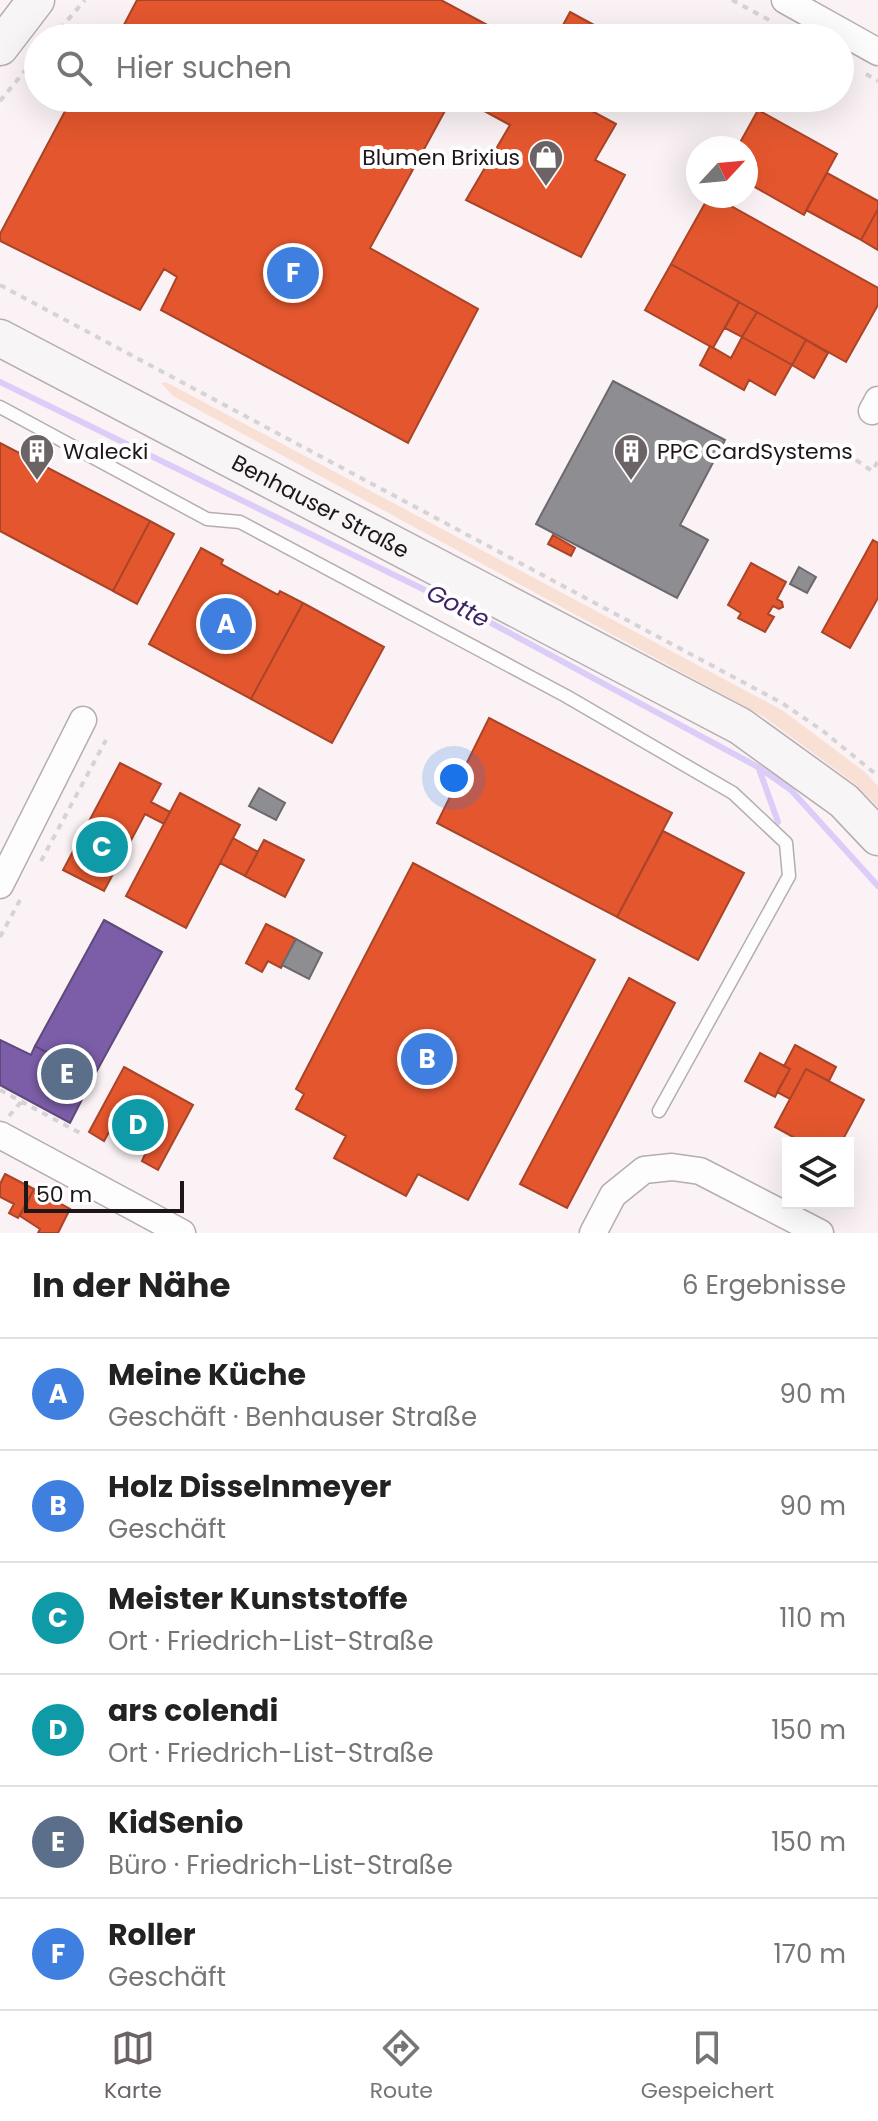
<!DOCTYPE html>
<html lang="de">
<meta charset="utf-8">
<style>
:root{--surface:#fff;--page:#f6f6f6;--text:#222;--muted:#767676;--line:#e0e0e0;--accent:#6c6366}
body{margin:0;font-family:Poppins,sans-serif;background:var(--page);color:var(--text)}
.controls{position:absolute;right:24px;bottom:24px;display:grid;overflow:hidden;border-radius:0px;box-shadow:0 8px 32px #0002}
.controls button{width:72px;height:72px;display:grid;place-items:center;padding:0;border:0;border-bottom:2px solid var(--line);background:var(--surface);color:var(--text);font:40px sans-serif}
.compass{position:absolute;left:686px;top:136px;width:72px;height:72px;border-radius:50%;background:var(--surface);box-shadow:0 8px 32px #0002;rotate:64deg}
.scale{position:absolute;left:24px;bottom:20px;width:160px;box-sizing:border-box;padding-left:8px;border:4px solid #1f1619;border-top:0;font-size:22px;line-height:28px;white-space:nowrap;color:#1f1619;-webkit-text-stroke:6px #fff;paint-order:stroke}
.you{position:absolute;left:454px;top:778px;width:28px;height:28px;margin:-20px;border:6px solid #fff;border-radius:50%;background:#1a73e8;box-shadow:0 0 0 12px #1a73e833}
.badge{display:grid;place-items:center;width:52px;height:52px;border-radius:50%;background:var(--accent);color:#fff;font-size:26px;font-weight:700}
.pin{position:absolute;translate:-50% -50%;border:4px solid #fff;box-shadow:0 2px 8px #0006}
.list{margin:0;padding:0;list-style:none}
h2{display:flex;justify-content:space-between;align-items:center;height:104px;margin:0;padding:0 32px;font-size:34px}
h2 small{font-size:26px;font-weight:400;color:var(--muted)}
.list li{display:grid;grid-template-columns:52px 1fr auto;gap:24px;align-items:center;box-sizing:border-box;height:112px;padding:0 32px;border-top:2px solid var(--line)}
.list b{display:block;font-size:30px;white-space:nowrap}
.list p{margin:0;font-size:26px;white-space:nowrap;color:var(--muted)}
.list em{font-size:26px;font-style:normal;color:var(--muted)}
.icon{flex:none;width:44px;height:44px;fill:none;stroke:currentColor;stroke-width:2;stroke-linecap:round;stroke-linejoin:round}
.map{position:relative;flex:none;width:878px;height:1233px;overflow:hidden}
.search{position:absolute;background:var(--surface);box-shadow:0 8px 32px #0002;left:24px;right:24px;top:24px;height:88px;display:flex;align-items:center;gap:20px;box-sizing:border-box;padding:0 28px;border-radius:44px;color:var(--muted);font-size:30px}
.sheet{height:776px;background:var(--surface)}
nav{display:flex;justify-content:space-around;align-items:center;box-sizing:border-box;height:112px;border-top:2px solid var(--line);background:var(--surface);font-size:22px;color:var(--muted)}
nav a{display:grid;justify-items:center;gap:4px}
nav .on{color:var(--accent)}
.map>svg:first-child{display:block}
.green{fill:#f9e0d5}
.shops{fill:#e4572e;stroke:#a94428;stroke-width:2}
.offices{fill:#7b5ea7;stroke:#5f487c;stroke-width:2}
.industry{fill:#8d8d92;stroke:#6c696e;stroke-width:2}
.lines{fill:none;stroke-linecap:round;stroke-linejoin:round}
.stream{stroke:#dcccf8;stroke-width:6}
.lane-casing{stroke:#b5adaf;stroke-width:15}
.street-casing{stroke:#b5adaf;stroke-width:29}
.secondary-casing{stroke:#b5adaf;stroke-width:39}
.path{stroke:#d5d3d3;stroke-width:4;stroke-dasharray:6 6;stroke-linecap:butt}
.lane{stroke:#fefdfd;stroke-width:12}
.street{stroke:#fefdfd;stroke-width:26}
.secondary{stroke:#f8f5f7;stroke-width:36}
.labels{text-anchor:middle;stroke-width:8;stroke-linejoin:round;paint-order:stroke}
.poi-label{font-size:22px;fill:#1f1619;stroke:#fff;text-anchor:start}
.street-label{font-size:22px;fill:#1f1619;stroke:#fff}
.water-label{font-size:24px;font-style:italic;fill:#3e2268;stroke:#fff}
</style>
<div class="map">
<svg width="878" height="1233" viewBox="0 0 878 1233">
<rect width="100%" height="100%" fill="#faf2f4"/>
<path class="green" d="M166,382l616,328 83,62 13,14v21l-24,-24 -90,-66 -591,-321 -12,-13z"/>
<path class="shops" d="M137,0h304l50,27 -6,11h-368z
M570,12l48,26h-62z
M72,98h380l-82,150 108,61 -70,134 -247,-133 16,-33 -13,-8 -24,41 -140,-69v-7z
M482,98h115l-7,12 26,14 -21,36 30,15 -44,82 -115,-57 44,-75 -33,-18z
M758,110l79,44 -33,61 -58,-33v-34h-9z
M827,173l51,28v8l-17,31 -55,-30z
M709,196h4l165,92v17l-32,57 -175,-98z
M878,209v41l-17,-10z
M671,264l68,38 -26,46 -68,-38z
M739,302l18,10 -15,25 -17,-9z
M757,312l49,28 -14,25 -50,-28z
M742,337l50,28 -17,30 -26,-15 -5,10 -44,-25 10,-19 21,12z
M806,340l22,13 -14,25 -22,-13z
M0,443l150,78 -37,70 -113,-60z
M150,521l24,13 -37,70 -24,-13z
M553,535l22,13 -4,8 -23,-12z
M873,540l5,3v55l-28,50 -28,-16z
M201,548l22,12 -2,4 57,31 2,-4 23,12 -52,96 -102,-55z
M751,563l35,19 -9,17 5,3 1,5 -4,2 -6,-3 -5,8 6,3 -9,15 -27,-14 3,-5 -13,-8z
M303,603l81,44 -52,96 -81,-44z
M489,718l183,95 -55,104 -180,-94z
M120,763l41,21 -10,18 19,10 -6,12 -19,-10 -41,77 -41,-21z
M180,793l60,32 -54,103 -60,-32z
M663,831l81,42 -46,87 -81,-43z
M233,838l25,14 -13,24 -25,-13z
M264,840l40,20 -19,37 -40,-21z
M413,863l182,97 -127,240 -50,-26 -12,22 -72,-38 12,-22 -50,-27 8,-15 -8,-5z
M266,924l30,15 -15,29 -13,-7 -6,11 -16,-9z
M629,978l46,25 -108,205 -47,-24z
M795,1045l41,22 -7,14 -23,-12 -16,30 -13,-7 13,-23 -6,-3z
M760,1053l30,16 -15,28 -30,-16z
M124,1067l69,38 -35,65 -16,-9 4,-9 -37,-20 -5,9 -15,-9z
M806,1069l58,31 -23,43h-37l-29,-16z
M5,1174l29,15 -16,29 -9,-5 5,-9 -14,-7v-13z
M34,1189l36,20 -12,24h-20l2,-4 -20,-13z"/>
<path class="offices" d="M104,920l58,32 -69,126 -58,-32z
M0,1040l31,15 4,-9 58,32 -23,45 -70,-38z"/>
<path class="industry" d="M613,381l112,59 -45,85 28,15 -31,58 -141,-74z
M799,567l17,10 -9,16 -17,-9z
M259,788l26,15 -9,17 -27,-14z
M296,939l26,14 -13,26 -27,-14z"/>
<g class="lines">
<path class="stream" d="M0,382l480,235 278,150 33,23 87,96
M759,769l19,53"/>
<g class="lane-casing">
<path id="lane" d="M0,407l207,112 33,3 326,174 167,97 53,50 3,33 -130,235"/>
</g>
<g class="street-casing">
<path id="street" d="M785,0l93,52
M872,411l6,-11
M0,885l83,-165
M0,1135l182,98
M593,1233l20,-38 31,-25 28,-3 28,4 120,62"/>
</g>
<g class="secondary-casing">
<g id="secondary">
<path d="M0,47l36,-47"/>
<path id="s1" d="M0,338l740,388 104,75 34,36"/>
</g>
</g>
<path class="path" d="M732,0l39,21
M52,38l33,-38
M866,74l12,7
M0,101l38,-46
M0,285l782,418 41,28 55,45
M856,460l16,11 6,-10
M41,861l65,-121
M0,937l20,-37
M0,1090l80,43
M9,1116l12,-14"/>
<use href="#lane" class="lane"/>
<use href="#street" class="street"/>
<use href="#secondary" class="secondary"/>
</g>
<defs>
<g id="shop-pin" transform="scale(1.8)"><path d="M0 17L-7.5 6A9.5 9.5 0 1 1 7.5 6Z" fill="#6c6366" stroke="#fff"/><path d="M-5-2.5h2.3a2.7 3.5 0 0 1 5.4 0H5L5.5 6h-11ZM-1.5-2.5h3a1.5 2.3 0 0 0-3 0Z" fill="#fff"/></g>
<g id="building-pin" transform="scale(1.8)"><path d="M0 17L-7.5 6A9.5 9.5 0 1 1 7.5 6Z" fill="#6c6366" stroke="#fff"/><path d="M-4-6H4V6H1V3H-1V6H-4ZM-2.5-4.3h1.7v1.8h-1.7ZM.8-4.3h1.7v1.8H.8ZM-2.5-1h1.7V.8h-1.7ZM.8-1h1.7V.8H.8Z" fill="#fff"/></g>
</defs>
<g fill-rule="evenodd">
<use href="#shop-pin" x="546" y="157"/>
<use href="#building-pin" x="37" y="451"/>
<use href="#building-pin" x="631" y="451"/>
</g>
<g class="labels">
<g class="poi-label">
<text x="520" y="165" text-anchor="end">Blumen Brixius</text>
<text x="63" y="459">Walecki</text>
<text x="657" y="459">PPC CardSystems</text>
</g>
<g class="street-label">
<text dy="8" stroke="none"><textPath href="#s1" startOffset="362">Benhauser Straße</textPath></text>
</g>
<g class="water-label">
<text transform="translate(458 606) rotate(27)" y="8">Gotte</text>
</g>
</g>
</svg>
<div class="controls">
<button><svg class="icon" aria-label="layers" viewBox="0 0 24 24"><path d="M12 4l9 5-9 5-9-5zM3 14l9 5 9-5"/></svg></button>
</div>
<svg class="compass" viewBox="-18 -18 36 36"><path d="M0-13l5 13h-10z" fill="#e53935"/><path d="M0 13l5-13h-10z" fill="#767676"/></svg>
<div class="scale">50 m</div>
<div class="you"></div>
<div class="pin badge" style="left:226px;top:624px;background:#3f7fe0">A</div>
<div class="pin badge" style="left:427px;top:1059px;background:#3f7fe0">B</div>
<div class="pin badge" style="left:102px;top:847px;background:#0f9aa8">C</div>
<div class="pin badge" style="left:138px;top:1125px;background:#0f9aa8">D</div>
<div class="pin badge" style="left:67px;top:1074px;background:#5c6f8a">E</div>
<div class="pin badge" style="left:293px;top:273px;background:#3f7fe0">F</div>
<div class="search"><svg class="icon" aria-label="search" viewBox="0 0 24 24"><circle cx="10" cy="10" r="6"/><path d="M15 15l6 6"/></svg>Hier suchen</div>
</div>
<section class="sheet">
<h2>In der Nähe<small>6 Ergebnisse</small></h2>
<ul class="list">
<li><span class="badge" style="background:#3f7fe0">A</span><div><b>Meine Küche</b><p>Geschäft · Benhauser Straße</p></div><em>90 m</em></li>
<li><span class="badge" style="background:#3f7fe0">B</span><div><b>Holz Disselnmeyer</b><p>Geschäft</p></div><em>90 m</em></li>
<li><span class="badge" style="background:#0f9aa8">C</span><div><b>Meister Kunststoffe</b><p>Ort · Friedrich-List-Straße</p></div><em>110 m</em></li>
<li><span class="badge" style="background:#0f9aa8">D</span><div><b>ars colendi</b><p>Ort · Friedrich-List-Straße</p></div><em>150 m</em></li>
<li><span class="badge" style="background:#5c6f8a">E</span><div><b>KidSenio</b><p>Büro · Friedrich-List-Straße</p></div><em>150 m</em></li>
<li><span class="badge" style="background:#3f7fe0">F</span><div><b>Roller</b><p>Geschäft</p></div><em>170 m</em></li>
</ul>
</section>
<nav>
<a class="on"><svg class="icon" aria-label="map" viewBox="0 0 24 24"><path d="M3 6l6-2 6 2 6-2v14l-6 2-6-2-6 2zM9 4v14M15 6v14"/></svg>Karte</a>
<a><svg class="icon" aria-label="directions" viewBox="0 0 24 24"><path d="M12 3l9 9-9 9-9-9zM9 14v-3h6M13 9l2 2-2 2"/></svg>Route</a>
<a><svg class="icon" aria-label="saved" viewBox="0 0 24 24"><path d="M7 4h10v16l-5-4-5 4z"/></svg>Gespeichert</a>
</nav>
